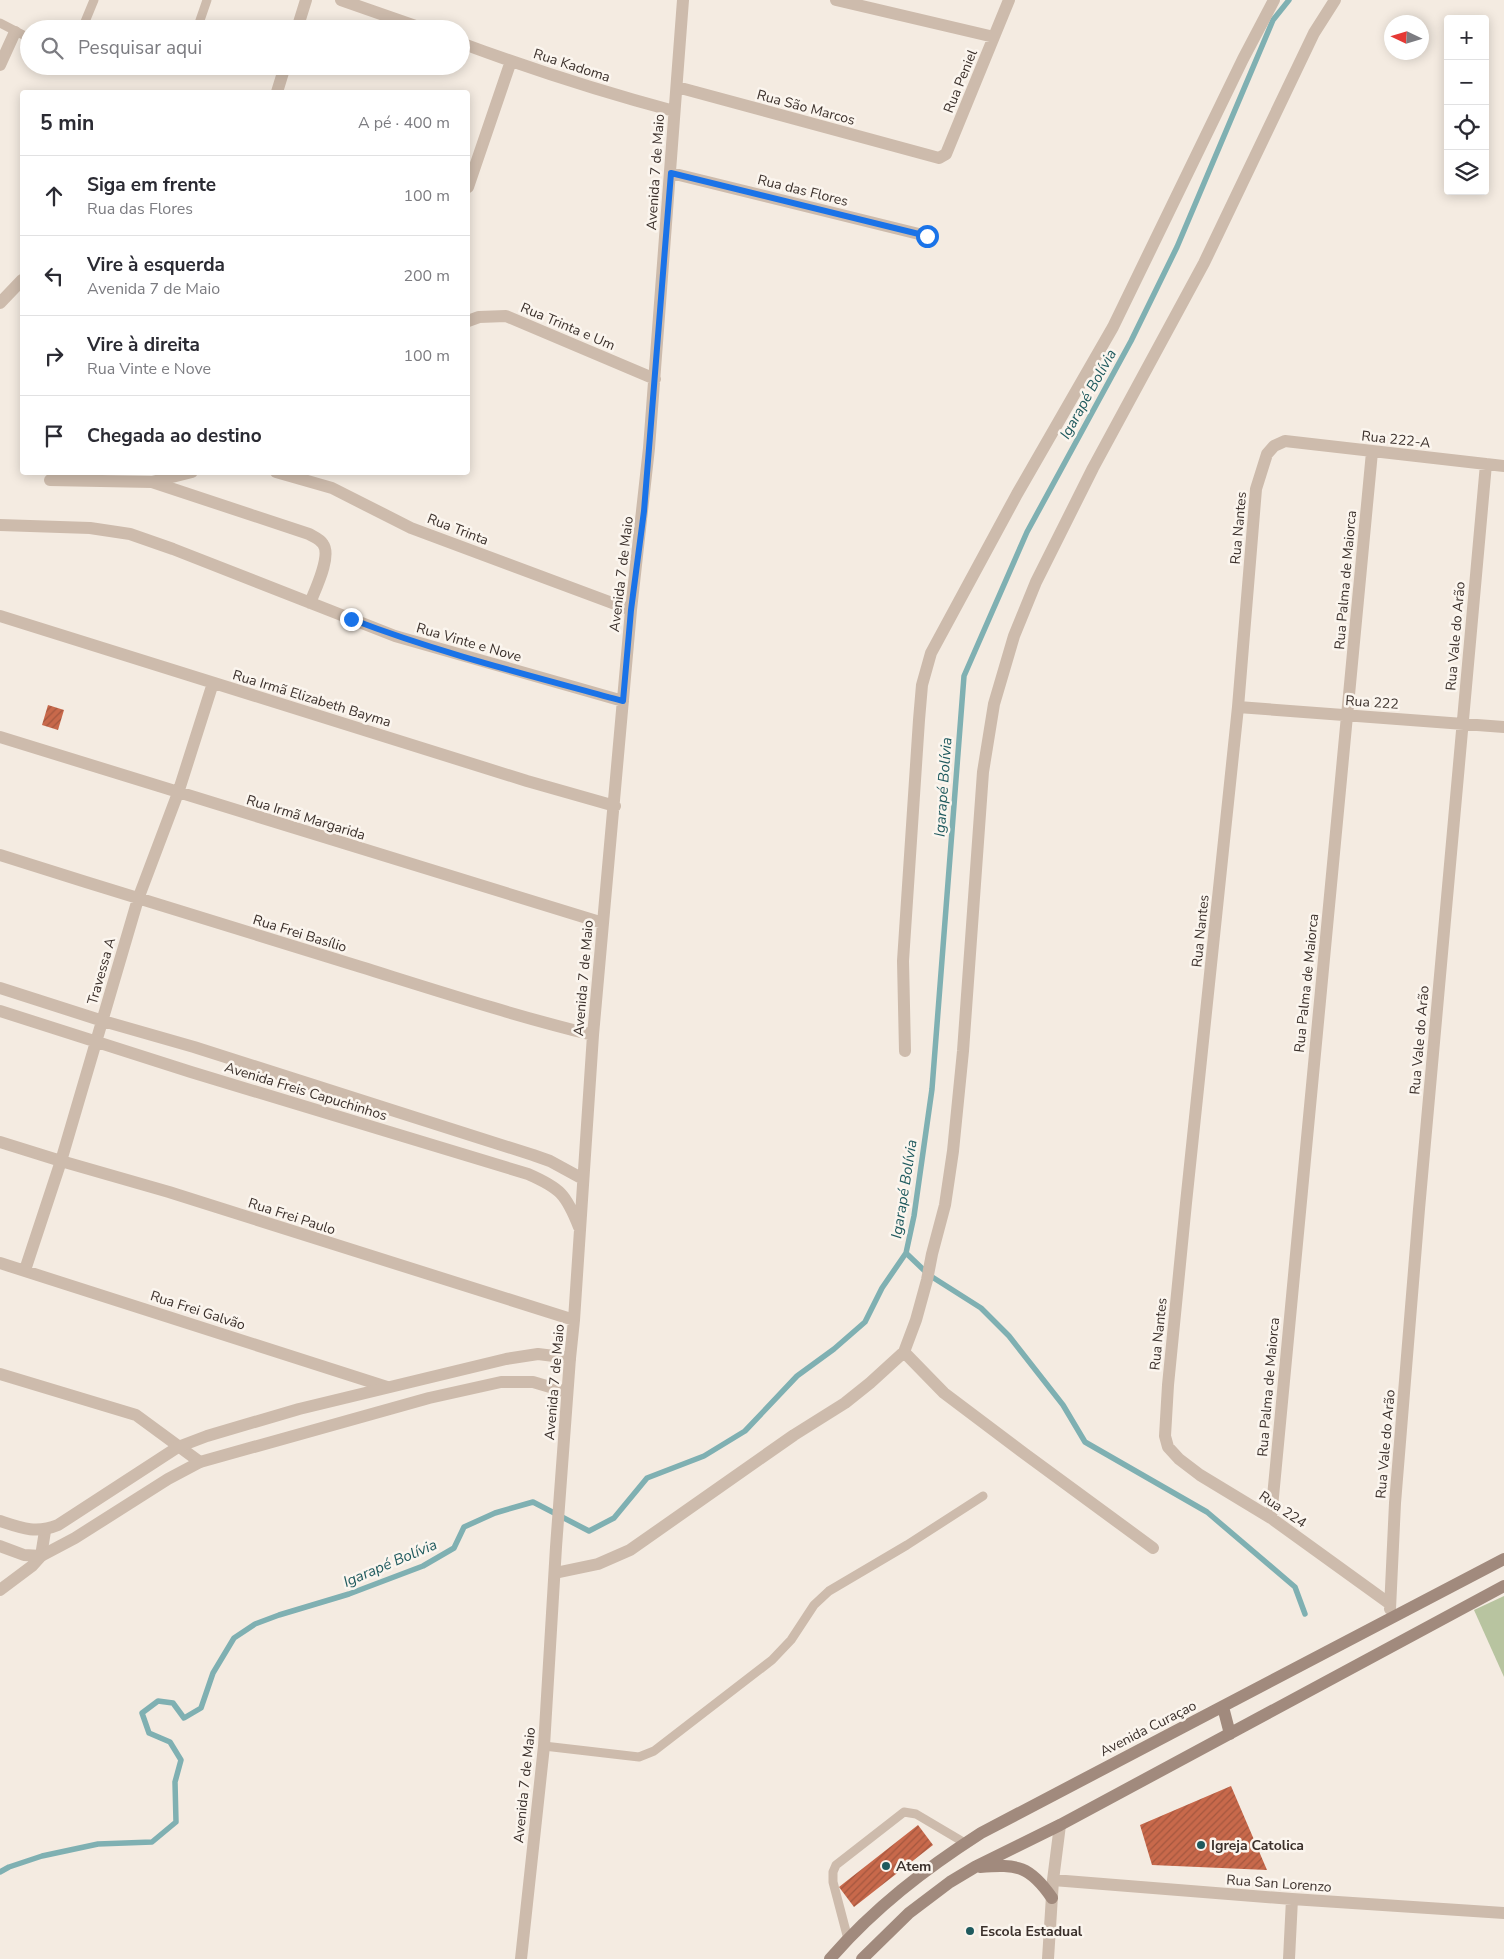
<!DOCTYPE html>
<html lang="pt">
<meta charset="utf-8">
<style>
:root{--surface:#fff;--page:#f7f7f7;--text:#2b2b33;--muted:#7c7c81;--line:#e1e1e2}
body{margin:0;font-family:"Nunito Sans",sans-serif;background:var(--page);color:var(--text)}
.controls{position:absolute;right:15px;top:15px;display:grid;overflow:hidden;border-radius:5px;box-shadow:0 2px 12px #0003}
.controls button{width:45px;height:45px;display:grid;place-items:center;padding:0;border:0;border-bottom:1px solid var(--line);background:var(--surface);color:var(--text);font:25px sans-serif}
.compass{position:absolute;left:1384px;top:15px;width:45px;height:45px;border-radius:50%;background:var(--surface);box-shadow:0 2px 12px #0003;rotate:274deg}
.stop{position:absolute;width:15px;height:15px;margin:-11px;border:4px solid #1a73e8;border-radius:50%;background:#fff}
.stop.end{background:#1a73e8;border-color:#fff;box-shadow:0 1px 5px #0008}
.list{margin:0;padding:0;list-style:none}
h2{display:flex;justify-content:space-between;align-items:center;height:65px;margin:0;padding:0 20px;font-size:21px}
h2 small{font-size:16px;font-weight:400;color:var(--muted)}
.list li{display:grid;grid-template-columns:32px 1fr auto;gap:15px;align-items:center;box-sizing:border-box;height:80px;padding:0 20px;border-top:1px solid var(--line)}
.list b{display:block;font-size:19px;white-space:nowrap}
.list p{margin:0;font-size:16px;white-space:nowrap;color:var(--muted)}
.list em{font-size:16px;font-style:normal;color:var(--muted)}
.icon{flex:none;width:28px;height:28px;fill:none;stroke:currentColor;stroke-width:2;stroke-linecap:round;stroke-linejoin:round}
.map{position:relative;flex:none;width:1504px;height:1959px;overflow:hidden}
.search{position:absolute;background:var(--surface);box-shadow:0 2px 12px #0003;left:20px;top:20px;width:450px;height:55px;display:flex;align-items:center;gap:12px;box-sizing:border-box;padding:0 18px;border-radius:28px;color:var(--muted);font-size:19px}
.panel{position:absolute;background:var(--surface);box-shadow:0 2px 12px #0003;left:20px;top:90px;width:450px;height:385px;border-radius:5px}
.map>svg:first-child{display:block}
.garden{fill:#b8c4a0}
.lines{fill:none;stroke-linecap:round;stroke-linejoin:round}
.stream{stroke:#7fb0b2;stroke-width:5.5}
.building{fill:url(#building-hatch)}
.service{stroke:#cdbbac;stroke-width:9}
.pedestrian{stroke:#cdbbac;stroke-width:12}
.minor{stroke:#cdbbac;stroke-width:12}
.tertiary{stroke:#cdbbac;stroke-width:12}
.secondary{stroke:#a18a7d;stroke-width:12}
.route{stroke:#1a73e8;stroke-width:6}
.poi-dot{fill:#1f5a5e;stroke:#fbf5ee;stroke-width:2}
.labels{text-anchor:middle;stroke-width:5;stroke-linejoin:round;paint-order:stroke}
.street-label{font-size:14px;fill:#3b302b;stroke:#fbf5ee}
.poi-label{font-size:14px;font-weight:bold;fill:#3b302b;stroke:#fbf5ee;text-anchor:start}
.water-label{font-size:15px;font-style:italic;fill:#1f5a5e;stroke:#fbf5ee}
</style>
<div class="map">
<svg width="1504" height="1959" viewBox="0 0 1504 1959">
<defs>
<pattern id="building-hatch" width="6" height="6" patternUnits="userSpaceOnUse" patternTransform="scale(1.25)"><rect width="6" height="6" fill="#c8694b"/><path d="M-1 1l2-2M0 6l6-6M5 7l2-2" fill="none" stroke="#a4573f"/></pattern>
</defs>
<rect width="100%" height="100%" fill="#f4ebe1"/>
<path class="garden" d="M1504,1596v81l-30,-67z"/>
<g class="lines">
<path class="stream" d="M906,1253l23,22 52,33 28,28 54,69 22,37 122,70 88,75 10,27
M0,1872l9,-5 33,-11 56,-12 54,-2 24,-20 -1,-40 6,-22 -11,-18 -21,-9 -7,-20 16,-12 15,2 11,15 17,-10 12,-35 21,-35 21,-14 24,-9 70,-21 74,-28 31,-18 10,-21 31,-14 38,-11 56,29 25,-13 33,-40 57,-22 41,-25 52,-55 37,-27 31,-27 17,-34 24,-35 8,-37 18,-127 32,-413 63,-144 104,-191 46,-94 96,-227 16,-20"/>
</g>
<path class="building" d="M48,705l16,5 -6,20 -16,-5z
M1231,1786l36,84 -115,-5 -12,-40z
M918,1825l15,20 -79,62 -15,-20z"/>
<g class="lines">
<path class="service" d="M0,23l29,15
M82,29l12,-29
M197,29l10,-29
M544,1746l95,11 15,-6 118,-91 19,-20 23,-35 15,-14 78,-46 76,-49
M848,1939l-15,-57v-10l3,-7 68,-53 12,2 49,29"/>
<path class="pedestrian" d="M905,1051l-2,-90 16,-241 3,-35 9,-32 86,-159 96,-167 130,-268 31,-59"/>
<path class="minor" d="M341,0l83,29
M836,0l158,37
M297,29l9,-29
M461,43c70,26 141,49 213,68
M0,65l15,-33
M677,87l262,71 7,-4 63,-154
M277,92l8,-26
M671,173l256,63
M468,187l43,-126
M0,303l22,-23
M468,321l11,-4 27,-1 149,63
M276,472l56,16 79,40 220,82
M50,480l102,2 40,-10
M152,482l157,52c5,3 11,5 14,10 9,12 -8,46 -13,59
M0,525l90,3 40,6 43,15 222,87 228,65
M0,616l527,165 88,25
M1238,707l266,20
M0,737l603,186
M0,855c120,38 240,75 361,112 77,24 154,49 232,68
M0,988l103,33 91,26 339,108 17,6 33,18
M0,1011l191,61 337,102c32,14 38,20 51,53
M0,1142l61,19 108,31 405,128
M0,1263l387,124
M25,1270l36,-109 77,-262 40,-106 35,-110
M904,1352l40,41 81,61 128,94
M570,1358l4,-38 19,-285 38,-425 18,-162 34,-448
M0,1374l136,41 64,47
M1271,1518l101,-1066
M555,1573l43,-9 32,-14 164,-115 51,-32 25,-20 34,-31 12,-32 11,-40 5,-26 13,-49 8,-54 10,-100 20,-279 11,-68 20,-68 22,-54 57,-114 111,-205 110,-230 21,-33
M0,1590l32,-24 9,-10 4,-25
M1390,1604l-119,-86 -71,-43 -21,-16 -11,-12 -3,-11 3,-51 18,-182 52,-496 18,-218 11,-35 7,-8 11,-5 219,25
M1390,1609l5,-106 24,-294 67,-745
M1053,1880l239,19 212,14
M1048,1959l5,-79 7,-55
M1289,1959l3,-60"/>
<path class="tertiary" d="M0,1521c21,7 36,13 58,4l120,-78 29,-11 92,-27 207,-50 32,-5 32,4 -14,189 -12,199 -23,213
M0,1546l24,9 17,1 34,-18 93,-59 32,-17 229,-64 72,-16h32l34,10"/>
<path class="secondary" d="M1223,1707l7,27
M980,1867c38,-3 50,-1 72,31
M830,1959c44,-51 95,-90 151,-126l523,-274
M862,1959l47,-46 41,-31 25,-15 85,-42 444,-239"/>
</g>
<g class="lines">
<path class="route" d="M351,619c88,34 181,57 272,82l8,-91 13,-99 27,-338 256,63"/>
</g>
<g class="poi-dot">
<circle cx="1201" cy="1845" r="5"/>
<circle cx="886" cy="1866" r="5"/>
<circle cx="970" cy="1931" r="5"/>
</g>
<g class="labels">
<g class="street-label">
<text transform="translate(572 65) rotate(18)" y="5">Rua Kadoma</text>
<text transform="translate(960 81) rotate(-68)" y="5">Rua Peniel</text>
<text transform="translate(806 107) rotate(15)" y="5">Rua São Marcos</text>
<text transform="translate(655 172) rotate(-86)" y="5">Avenida 7 de Maio</text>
<text transform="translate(803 190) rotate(14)" y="5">Rua das Flores</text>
<text transform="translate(568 326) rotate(23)" y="5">Rua Trinta e Um</text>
<text transform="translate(1396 439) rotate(6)" y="5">Rua 222-A</text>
<text transform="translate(1238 528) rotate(-85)" y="5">Rua Nantes</text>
<text transform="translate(458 529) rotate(21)" y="5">Rua Trinta</text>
<text transform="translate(621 574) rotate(-83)" y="5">Avenida 7 de Maio</text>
<text transform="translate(1345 580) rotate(-85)" y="5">Rua Palma de Maiorca</text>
<text transform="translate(1455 636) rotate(-85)" y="5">Rua Vale do Arão</text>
<text transform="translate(469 642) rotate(16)" y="5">Rua Vinte e Nove</text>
<text transform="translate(312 698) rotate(17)" y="5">Rua Irmã Elizabeth Bayma</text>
<text transform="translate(1372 702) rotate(4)" y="5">Rua 222</text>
<text transform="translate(306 817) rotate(17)" y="5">Rua Irmã Margarida</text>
<text transform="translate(1200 931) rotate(-84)" y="5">Rua Nantes</text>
<text transform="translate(300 933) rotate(17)" y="5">Rua Frei Basílio</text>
<text transform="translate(101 971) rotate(-74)" y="5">Travessa A</text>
<text transform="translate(583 978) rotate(-85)" y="5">Avenida 7 de Maio</text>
<text transform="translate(1306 983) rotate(-84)" y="5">Rua Palma de Maiorca</text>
<text transform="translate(1419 1040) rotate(-85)" y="5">Rua Vale do Arão</text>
<text transform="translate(306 1091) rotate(17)" y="5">Avenida Freis Capuchinhos</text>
<text transform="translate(292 1216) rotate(18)" y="5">Rua Frei Paulo</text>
<text transform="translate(198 1310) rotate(18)" y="5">Rua Frei Galvão</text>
<text transform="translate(1158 1334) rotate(-84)" y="5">Rua Nantes</text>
<text transform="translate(554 1382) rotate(-85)" y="5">Avenida 7 de Maio</text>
<text transform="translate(1268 1387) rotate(-85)" y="5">Rua Palma de Maiorca</text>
<text transform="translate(1385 1444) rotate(-85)" y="5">Rua Vale do Arão</text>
<text transform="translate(1283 1509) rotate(34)" y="5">Rua 224</text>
<text transform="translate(1148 1728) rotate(-27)" y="5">Avenida Curaçao</text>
<text transform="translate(524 1785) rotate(-84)" y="5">Avenida 7 de Maio</text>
<text transform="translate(1279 1883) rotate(4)" y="5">Rua San Lorenzo</text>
</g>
<g class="poi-label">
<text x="1211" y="1850">Igreja Catolica</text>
<text x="896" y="1871">Atem</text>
<text x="980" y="1936">Escola Estadual</text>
</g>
<g class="water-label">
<text transform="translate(1088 394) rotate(-61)" y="5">Igarapé Bolívia</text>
<text transform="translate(943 787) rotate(-86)" y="5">Igarapé Bolívia</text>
<text transform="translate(904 1189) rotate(-81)" y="5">Igarapé Bolívia</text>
<text transform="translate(390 1563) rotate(-23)" y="5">Igarapé Bolívia</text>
</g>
</g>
</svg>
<div class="controls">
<button>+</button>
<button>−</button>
<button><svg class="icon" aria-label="locate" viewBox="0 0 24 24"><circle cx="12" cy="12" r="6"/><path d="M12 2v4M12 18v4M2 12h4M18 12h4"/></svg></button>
<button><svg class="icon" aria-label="layers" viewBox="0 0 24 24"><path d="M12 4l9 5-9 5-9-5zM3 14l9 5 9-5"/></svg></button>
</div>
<svg class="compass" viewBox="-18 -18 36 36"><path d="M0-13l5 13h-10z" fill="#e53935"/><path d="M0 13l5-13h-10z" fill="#7c7c81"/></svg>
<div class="stop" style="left:927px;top:236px"></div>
<div class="stop end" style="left:351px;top:619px"></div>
<div class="search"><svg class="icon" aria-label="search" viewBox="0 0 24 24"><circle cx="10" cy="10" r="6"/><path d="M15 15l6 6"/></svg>Pesquisar aqui</div>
<section class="panel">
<h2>5 min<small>A pé · 400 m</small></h2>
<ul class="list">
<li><svg class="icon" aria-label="ahead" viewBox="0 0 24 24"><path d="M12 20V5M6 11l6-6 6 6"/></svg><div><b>Siga em frente</b><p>Rua das Flores</p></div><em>100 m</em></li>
<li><svg class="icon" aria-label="left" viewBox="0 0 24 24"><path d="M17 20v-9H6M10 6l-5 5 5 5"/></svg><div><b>Vire à esquerda</b><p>Avenida 7 de Maio</p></div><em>200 m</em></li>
<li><svg class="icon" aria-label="right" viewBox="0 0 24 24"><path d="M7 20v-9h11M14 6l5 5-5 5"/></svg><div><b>Vire à direita</b><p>Rua Vinte e Nove</p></div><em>100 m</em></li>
<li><svg class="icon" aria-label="arrive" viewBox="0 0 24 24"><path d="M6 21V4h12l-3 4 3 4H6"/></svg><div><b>Chegada ao destino</b></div></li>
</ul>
</section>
</div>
